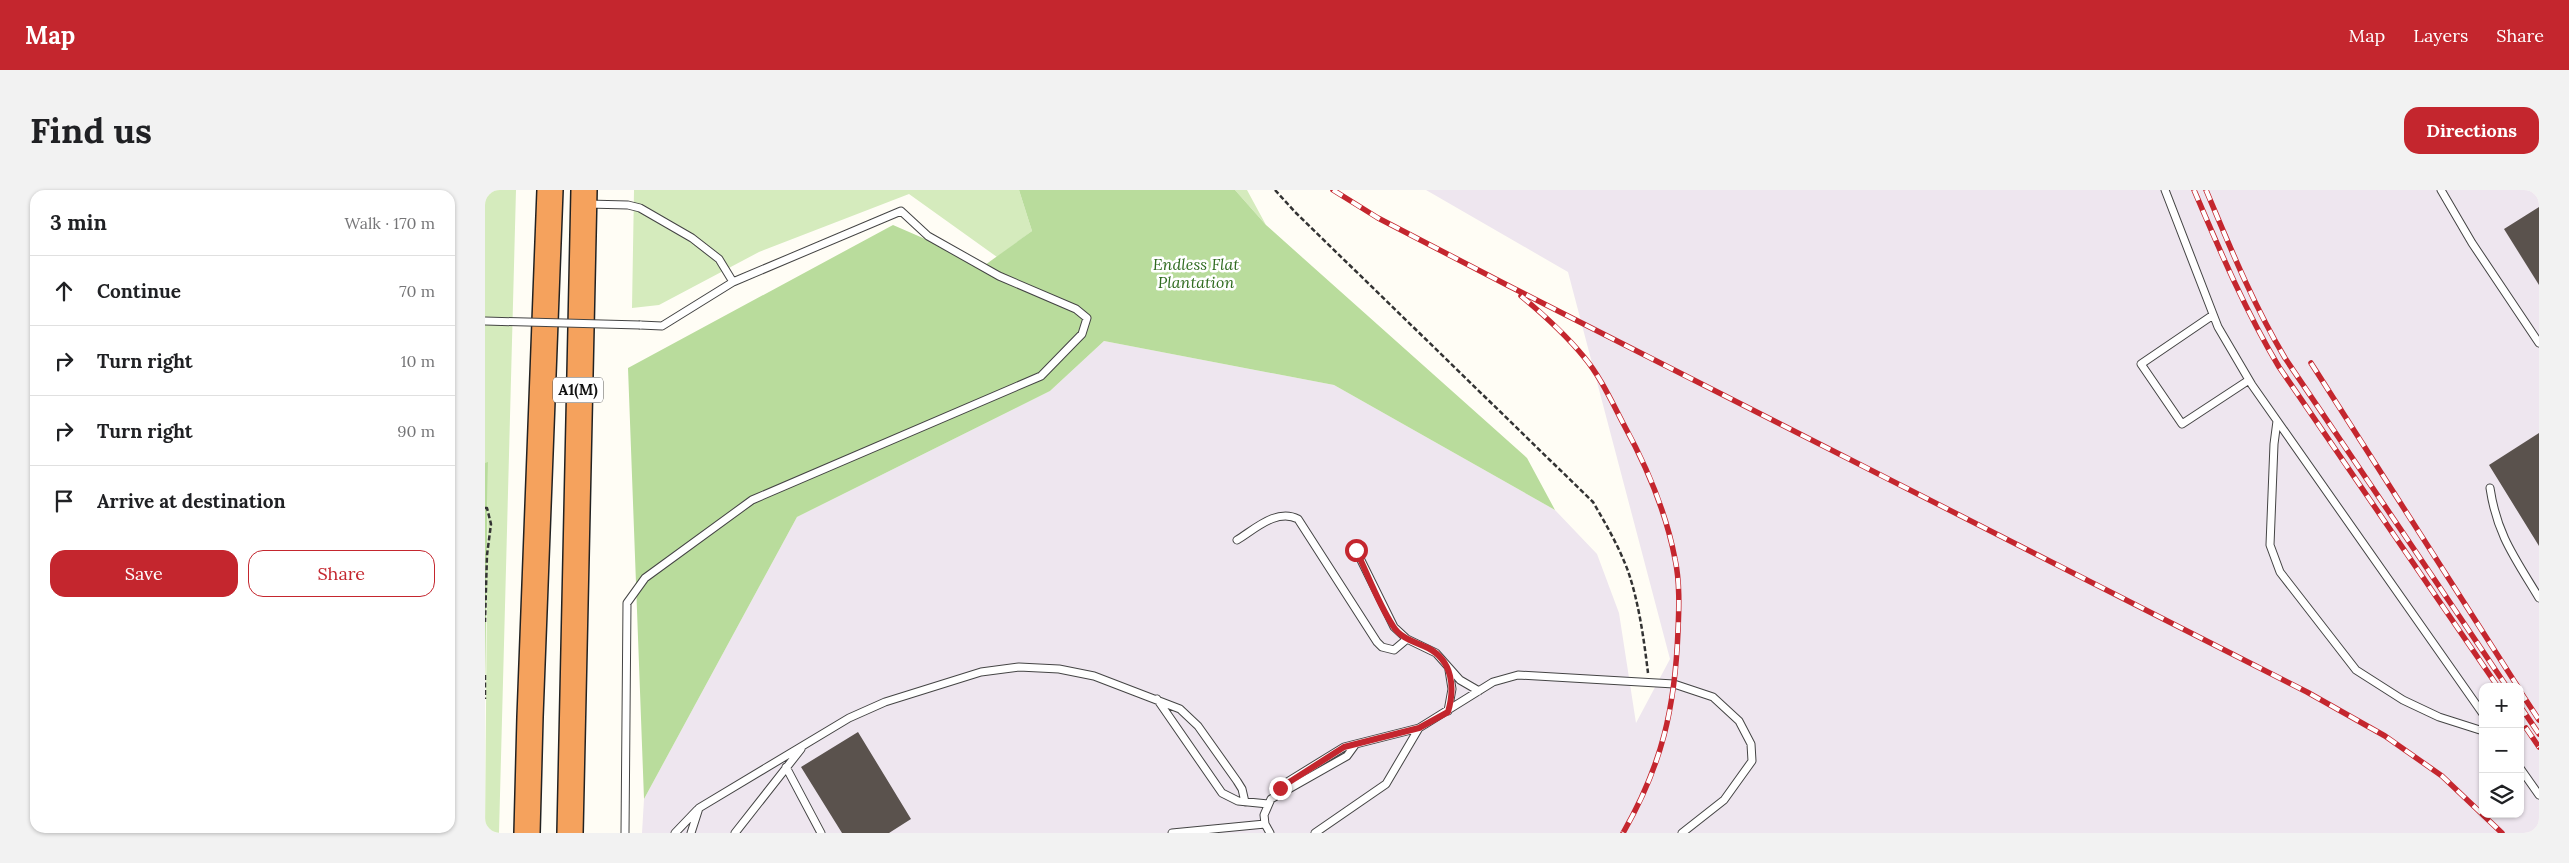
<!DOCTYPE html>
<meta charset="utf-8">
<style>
:root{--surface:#fff;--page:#f2f2f2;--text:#202124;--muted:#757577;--line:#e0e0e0;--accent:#c4262e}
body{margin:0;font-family:Lora,serif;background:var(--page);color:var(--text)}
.controls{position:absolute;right:15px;bottom:15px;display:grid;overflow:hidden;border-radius:10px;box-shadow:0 1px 4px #0004}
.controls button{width:45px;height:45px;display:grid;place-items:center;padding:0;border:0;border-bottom:1px solid var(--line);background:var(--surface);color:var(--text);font:25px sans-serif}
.stop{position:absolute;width:15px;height:15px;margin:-11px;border:4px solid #c4262e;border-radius:50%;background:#fff}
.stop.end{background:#c4262e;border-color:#fff;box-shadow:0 1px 5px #0008}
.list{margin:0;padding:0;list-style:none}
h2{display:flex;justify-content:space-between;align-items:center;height:65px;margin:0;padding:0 20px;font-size:21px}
h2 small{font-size:16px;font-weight:400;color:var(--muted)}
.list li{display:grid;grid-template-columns:32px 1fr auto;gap:15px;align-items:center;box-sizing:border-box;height:70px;padding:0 20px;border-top:1px solid var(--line)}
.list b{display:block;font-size:19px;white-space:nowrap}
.list em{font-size:16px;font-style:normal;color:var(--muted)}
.actions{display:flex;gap:10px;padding:15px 20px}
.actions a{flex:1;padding:11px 0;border:1px solid var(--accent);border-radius:15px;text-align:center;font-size:18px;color:var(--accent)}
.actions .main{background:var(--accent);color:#fff}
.icon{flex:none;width:28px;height:28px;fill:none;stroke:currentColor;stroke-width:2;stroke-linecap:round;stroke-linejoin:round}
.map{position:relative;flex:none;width:2054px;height:643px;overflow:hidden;border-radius:15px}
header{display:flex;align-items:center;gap:30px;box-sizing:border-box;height:70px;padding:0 25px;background:var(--accent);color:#fff}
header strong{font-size:24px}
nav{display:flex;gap:28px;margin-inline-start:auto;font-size:18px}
.intro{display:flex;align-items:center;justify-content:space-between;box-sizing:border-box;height:120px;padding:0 30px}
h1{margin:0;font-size:35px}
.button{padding:12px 22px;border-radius:15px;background:var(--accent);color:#fff;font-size:18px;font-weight:700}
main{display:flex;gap:30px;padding:0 30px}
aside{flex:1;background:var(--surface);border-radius:15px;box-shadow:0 1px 4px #0004}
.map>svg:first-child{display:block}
.industrial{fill:#eee6ef;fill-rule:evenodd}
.green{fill:#d5ebbd}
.forest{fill:#b9dc9c}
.building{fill:#5a524d}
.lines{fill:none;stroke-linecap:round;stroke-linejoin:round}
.service-casing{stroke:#444;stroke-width:9}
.motorway-casing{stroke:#222;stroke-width:28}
.path{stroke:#333;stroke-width:2.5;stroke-dasharray:5 2.5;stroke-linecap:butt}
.service{stroke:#fff;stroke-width:7}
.motorway{stroke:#f5a25d;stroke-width:25}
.rail-casing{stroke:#c4262e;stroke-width:5.5}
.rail{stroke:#fff;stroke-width:4;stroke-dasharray:11;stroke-linecap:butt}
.service-bridge-casing{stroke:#444;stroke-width:9;stroke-linecap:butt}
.service-bridge{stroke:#fff;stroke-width:7}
.route{stroke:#c4262e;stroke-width:6}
.labels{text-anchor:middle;stroke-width:5;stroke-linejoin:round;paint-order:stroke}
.shield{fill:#fff;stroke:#585858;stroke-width:1}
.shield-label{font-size:15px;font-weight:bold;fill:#111}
.park-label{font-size:16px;font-style:italic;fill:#2f6b1f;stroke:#fff}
</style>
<header>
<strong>Map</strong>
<nav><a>Map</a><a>Layers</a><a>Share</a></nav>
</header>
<div class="intro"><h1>Find us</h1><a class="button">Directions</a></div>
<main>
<aside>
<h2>3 min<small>Walk · 170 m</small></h2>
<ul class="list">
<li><svg class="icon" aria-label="ahead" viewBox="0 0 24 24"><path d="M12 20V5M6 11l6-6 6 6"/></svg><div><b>Continue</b></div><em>70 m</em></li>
<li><svg class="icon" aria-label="right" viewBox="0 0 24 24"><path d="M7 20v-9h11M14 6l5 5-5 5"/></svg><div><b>Turn right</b></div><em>10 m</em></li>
<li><svg class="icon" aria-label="right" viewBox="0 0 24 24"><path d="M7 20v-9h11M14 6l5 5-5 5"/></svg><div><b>Turn right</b></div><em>90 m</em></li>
<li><svg class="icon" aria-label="arrive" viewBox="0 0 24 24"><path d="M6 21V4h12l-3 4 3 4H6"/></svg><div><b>Arrive at destination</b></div></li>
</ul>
<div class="actions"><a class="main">Save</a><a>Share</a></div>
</aside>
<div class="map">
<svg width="2054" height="643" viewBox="0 0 2054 643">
<rect width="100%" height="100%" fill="#fffdf5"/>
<path class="industrial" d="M941,0h1113v643h-1897l2,-34 153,-282 253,-126 54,-50 230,44 221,125 42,44 22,59 17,110 34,-64 -102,-387zM1998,497h37v127h-37z"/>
<path class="green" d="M0,0h31l-17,643h-14l3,-370h-3z
M149,0h385l13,41 -35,26 -88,-63 -150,58 -100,53 -27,3z
M750,0h12l19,35z"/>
<path class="forest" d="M534,0h216l31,35 261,233 28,52 -221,-125 -230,-44 -54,50 -253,126 -153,282 -16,-431 265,-143 92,40 47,-34z
M3,272l-3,237v-236z"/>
<path class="building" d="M2054,17v78l-35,-56z
M2054,243v113l-50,-81z
M373,542l53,87 -22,14h-47l-41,-66z"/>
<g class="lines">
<g class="service-casing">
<path id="service" d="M1680,0l53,137 34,58 231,329
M1956,0l31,53 67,100
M102,14l41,1 12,3 52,30 27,21 14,23
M1728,125l-72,49 41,60 67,-44
M1792,231l-3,23 -4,101 10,27 76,98 47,30 36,17 44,14
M2005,298c7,47 25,70 49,110
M752,350c18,-11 40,-32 61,-21l79,123 5,5 12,3 13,-11
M871,360l38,77 13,12 29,14 24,27 19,11
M672,509l65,94 16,8 30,3
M963,521l4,-22 -3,-19
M301,577l35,66
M2035,578l19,27
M793,604l6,-10 60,-37 75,-19
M140,643l2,-230 18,-25 107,-78 289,-124 41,-42 5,-16 -11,-9 -77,-33 -71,-40 -27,-25 -168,71 -71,44 -22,-1
M190,643l22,-23
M206,643l8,-25 150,-90 36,-16 96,-30 38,-5 40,2 35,7 86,33 18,17 39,55 5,8 3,13
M250,643l66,-84
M687,643l93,-9
M785,643l-5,-9 -1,-9 7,-16 76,-43 8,-11
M830,643l71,-49 33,-56 74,-46 25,-7 156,9 39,13 26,24 12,23 1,17 -28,39 -42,33"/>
</g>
<g class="motorway-casing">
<path id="motorway" d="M42,643l3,-116 20,-527
M85,643l14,-643"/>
</g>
<path class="path" d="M790,0l21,23 297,289c13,22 26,45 35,69 11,32 16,69 20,102
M0,318h2l4,16 -4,31 -2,67
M0,485v24"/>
<use href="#service" class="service"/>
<use href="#motorway" class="motorway"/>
<g class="rail-casing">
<path id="rail" d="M848,0l45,28 131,68 798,406 78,44 57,40 60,57
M1709,0c26,61 51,120 85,177l219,320
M1721,0c24,57 47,114 79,168l222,329
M1036,106c23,19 44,38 63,61 16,19 28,45 40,68 23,42 42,87 51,134 5,23 4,49 3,72 -3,77 -16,134 -55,202
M1826,173l207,324
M2035,501l19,29
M2035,516l19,28
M2041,538l13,19"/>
</g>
<use href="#rail" class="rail"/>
<g class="service-bridge-casing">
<path id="service-bridge" d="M0,131l155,4"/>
</g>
<use href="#service-bridge" class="service-bridge"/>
</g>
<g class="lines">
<path class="route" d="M795,598l64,-41 75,-19 29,-16c7,-24 5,-51 -20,-64 -12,-6 -27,-9 -35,-22 -15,-23 -25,-51 -37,-76"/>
</g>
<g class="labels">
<rect class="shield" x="68" y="187.5" width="50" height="25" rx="4"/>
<g class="shield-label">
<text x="93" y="205">A1(M)</text>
</g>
<g class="park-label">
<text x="711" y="80">Endless Flat<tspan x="711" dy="18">Plantation</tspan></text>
</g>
</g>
</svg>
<div class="controls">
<button>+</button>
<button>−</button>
<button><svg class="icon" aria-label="layers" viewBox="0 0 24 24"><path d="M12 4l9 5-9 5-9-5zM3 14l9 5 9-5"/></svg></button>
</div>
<div class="stop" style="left:871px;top:360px"></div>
<div class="stop end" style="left:795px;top:598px"></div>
</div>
</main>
